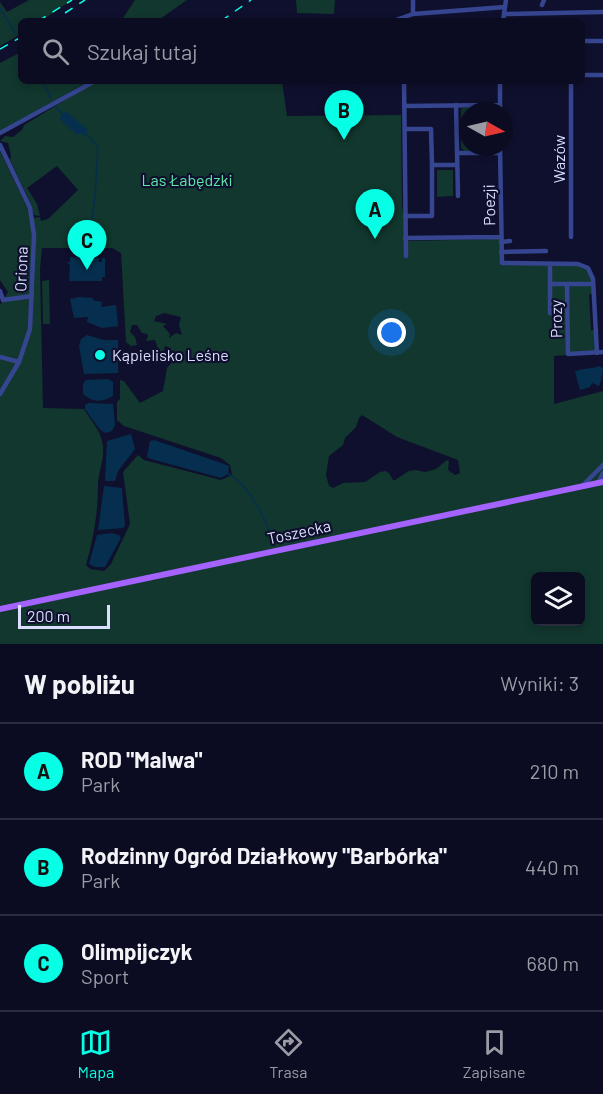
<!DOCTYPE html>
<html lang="pl">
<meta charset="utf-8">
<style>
:root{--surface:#0b0c22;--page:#14152a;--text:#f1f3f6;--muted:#9a9ba5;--line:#2b2c40;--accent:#07ffe5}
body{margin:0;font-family:Barlow,sans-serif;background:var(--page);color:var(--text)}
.controls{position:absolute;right:18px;bottom:18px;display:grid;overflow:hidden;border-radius:9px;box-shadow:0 3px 9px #0003}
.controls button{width:54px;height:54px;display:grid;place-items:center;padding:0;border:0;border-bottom:2px solid var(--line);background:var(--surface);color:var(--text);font:30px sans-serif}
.compass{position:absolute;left:459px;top:102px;width:54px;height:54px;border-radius:50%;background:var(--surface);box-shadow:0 3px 9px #0003;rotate:98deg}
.scale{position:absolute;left:18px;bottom:15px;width:92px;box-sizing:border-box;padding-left:6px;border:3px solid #dbdeff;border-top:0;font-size:16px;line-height:21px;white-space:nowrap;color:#dbdeff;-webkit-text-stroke:4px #0f102d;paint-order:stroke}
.you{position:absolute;left:392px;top:333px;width:21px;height:21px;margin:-15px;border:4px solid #fff;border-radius:50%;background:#1a73e8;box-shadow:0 0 0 9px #1a73e833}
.badge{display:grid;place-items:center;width:39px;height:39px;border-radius:50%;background:var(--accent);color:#111;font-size:20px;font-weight:700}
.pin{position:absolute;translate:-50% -50px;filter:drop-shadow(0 2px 3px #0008)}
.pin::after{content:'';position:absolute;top:32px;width:21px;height:18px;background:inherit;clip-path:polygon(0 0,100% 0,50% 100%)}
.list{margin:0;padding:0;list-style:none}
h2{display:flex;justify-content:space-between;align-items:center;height:78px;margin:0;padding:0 24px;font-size:26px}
h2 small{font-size:20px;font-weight:400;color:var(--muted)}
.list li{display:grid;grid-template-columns:39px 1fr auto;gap:18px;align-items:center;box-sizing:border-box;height:96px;padding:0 24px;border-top:2px solid var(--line)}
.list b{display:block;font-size:22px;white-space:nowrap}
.list p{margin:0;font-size:20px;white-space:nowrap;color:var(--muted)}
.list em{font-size:20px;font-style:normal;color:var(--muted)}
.icon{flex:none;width:33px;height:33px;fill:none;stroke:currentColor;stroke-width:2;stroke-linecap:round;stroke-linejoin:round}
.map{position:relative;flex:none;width:603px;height:644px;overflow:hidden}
.search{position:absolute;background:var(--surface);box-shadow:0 3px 9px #0003;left:18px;right:18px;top:18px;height:66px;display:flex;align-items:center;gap:15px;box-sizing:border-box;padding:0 21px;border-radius:9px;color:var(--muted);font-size:22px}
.sheet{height:366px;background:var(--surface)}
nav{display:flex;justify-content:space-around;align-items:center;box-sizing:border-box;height:84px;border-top:2px solid var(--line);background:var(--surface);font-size:16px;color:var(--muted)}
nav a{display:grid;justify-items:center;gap:3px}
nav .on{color:var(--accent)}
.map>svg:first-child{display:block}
.green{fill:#11372e;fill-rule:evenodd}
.water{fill:#062f4f}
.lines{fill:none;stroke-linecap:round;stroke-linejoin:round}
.stream{stroke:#062f4f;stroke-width:1.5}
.minor{stroke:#364590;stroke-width:4.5}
.major{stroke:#a462ff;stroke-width:6}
.rail{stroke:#07ffe5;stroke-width:1.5;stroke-dasharray:9 8;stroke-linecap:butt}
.poi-dot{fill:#07ffe5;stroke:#0f102d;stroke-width:2}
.labels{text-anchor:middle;stroke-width:4.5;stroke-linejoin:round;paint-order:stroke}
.street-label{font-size:16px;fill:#dbdeff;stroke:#0f102d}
.park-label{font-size:16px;fill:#5aebaa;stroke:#0f102d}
.poi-label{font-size:16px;fill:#dbdeff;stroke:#0f102d;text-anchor:start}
</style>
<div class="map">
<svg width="603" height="644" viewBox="0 0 603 644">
<rect width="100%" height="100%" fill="#0f102d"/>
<path class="green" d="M29,0h43l-31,21h-20v13l-21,12v-44l7,10z
M135,0h52l-30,21h-36z
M296,0h39l-1,14 -37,-1z
M21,52v29h69l-90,50v-68z
M137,81h145l5,35 114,-1 1,90 5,36 93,-2v26l78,-1 13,8 2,22h-4l2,36h5l1,23 -43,3v48l49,-13v253h-603v-339l8,-13 -8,-12v-129l32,67 8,-1 1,4 7,-2 30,-29 -21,-24 -30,22 10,16 3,12 -6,-1 -5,-15 -19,-40 1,-5 -3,-12 -8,-2 5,-5 8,1 9,-7 2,-5 64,-39 18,-5zM42,248h70l9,5 5,89 5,4 6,-1 -2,-8 -5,-5 2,-7h5l5,8 5,1 1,2 -2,5 9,-1 6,17 2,-3 2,-8 5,2 -2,8 5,5 -6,7 -4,23 -23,12 -16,-22 -4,-1v19l-3,3v18l7,6 97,32 9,7 2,10 -11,5 -77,-20 -6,-5 -15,17 7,52 -19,40 -7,7 -14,-2 -4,-4c8,-29 12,-52 12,-82 1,-14 8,-27 4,-42 -2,-11 -12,-22 -18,-32l-41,-1 -3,-139zM164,313l17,4 -2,8 3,10 -6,-2 -7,5 1,-4 -7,-8 4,-2 -13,-3 2,-5zM362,415l35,22 61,23 2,13 -5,2 -7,-5 1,-9 -2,-1 -11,9 -11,3 -9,-2 -7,1 -14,9h-2l-4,-7 -3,-2 -6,1 -15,10 -22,1 -10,5 -4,-2 -3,-11 3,-19 14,-11 2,-7 11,-11 3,-9zM536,576h44v46h-44z
M495,107v4h-27v36h23l-4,4h-23l-3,-4v-38l2,-1z
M437,170h16v26l-16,1z
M49,280l1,44h-7l-1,-43z"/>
<path class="water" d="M66,111l22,19 -5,6 -3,-3 -3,2 -18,-17z
M70,257l29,1v4h3v-4h3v19h-3v4h-33l1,-16 -3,-3h3z
M79,297l14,1v2l9,2 -1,5 15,-2 2,21 -16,2 -15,-6 1,-5 -14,1 -4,-19z
M87,335l17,5h14v33l-34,1 -5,-28 2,-7z
M598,366l5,2 -1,9h-2l2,1 -3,8 -7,-3 -2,4 -10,3 -5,-18c7,-5 16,-2 23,-6z
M108,379l5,3v14c-11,6 -20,7 -30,-2v-10l3,-4z
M89,403l24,1 2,21 -3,6 -6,2 -6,-3 -15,-21v-4z
M131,434l4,15 -17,22 -3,10h-10l2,-40z
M154,440l70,24 5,2 -1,8 -7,4 -70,-19 -4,-2 3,-16z
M104,486l18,2 3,38 -2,2 -25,2z
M111,533l8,2 2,3 -16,29h-10l-6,-3 8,-29z"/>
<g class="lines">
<path class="stream" d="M0,8l15,25
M43,81l8,18
M56,107l7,8
M85,133l13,14 -3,50 -5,35
M228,474c20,8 40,49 45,69"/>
<path class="minor" d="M542,5l2,-5
M413,14v-14
M504,14l99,-2
M393,21l20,-7 92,-7
M503,21l3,-21
M582,41h21
M582,75h21
M404,81l2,175
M500,81v30
M571,81v156
M456,105l2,91
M404,106l96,-1
M405,129h26l1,36h25
M0,133l95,-52
M0,145l30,63 4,27 -4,94 -11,33 -19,32
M500,147l2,116 76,1 10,4 5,11 4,74
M457,153h43
M405,216h27v-51
M405,238l96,-1
M501,242l9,-1
M501,252l45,-1
M550,264v49
M550,284h43
M567,284l1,70 35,-2
M0,291l3,9 29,-4
M0,357l19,5
M598,483l5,-10
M582,486l21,-21"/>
<path class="major" d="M0,609l603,-127"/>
<path class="rail" d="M65,13l20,-13
M38,21l34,-21
M221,21l30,-21
M0,49l21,-12"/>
</g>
<circle class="poi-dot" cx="100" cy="355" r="6"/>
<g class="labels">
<g class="street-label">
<text transform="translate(559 159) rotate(-90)" y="6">Wazów</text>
<text transform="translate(489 205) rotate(-91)" y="6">Poezji</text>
<text transform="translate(21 269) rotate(-88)" y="6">Oriona</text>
<text transform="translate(556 319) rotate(-91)" y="6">Prozy</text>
<text transform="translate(299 532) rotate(-12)" y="6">Toszecka</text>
</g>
<g class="park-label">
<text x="187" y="186">Las Łabędzki</text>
</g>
<g class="poi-label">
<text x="112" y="361">Kąpielisko Leśne</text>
</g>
</g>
</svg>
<div class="controls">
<button><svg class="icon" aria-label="layers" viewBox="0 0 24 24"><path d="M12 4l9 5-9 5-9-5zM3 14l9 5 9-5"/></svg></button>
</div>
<svg class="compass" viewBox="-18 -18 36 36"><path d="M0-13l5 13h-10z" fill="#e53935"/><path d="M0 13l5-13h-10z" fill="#9a9ba5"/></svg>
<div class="scale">200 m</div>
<div class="you"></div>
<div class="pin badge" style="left:375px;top:239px">A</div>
<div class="pin badge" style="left:344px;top:140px">B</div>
<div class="pin badge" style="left:87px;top:270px">C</div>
<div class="search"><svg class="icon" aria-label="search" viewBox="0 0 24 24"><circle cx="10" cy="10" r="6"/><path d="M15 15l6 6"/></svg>Szukaj tutaj</div>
</div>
<section class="sheet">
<h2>W pobliżu<small>Wyniki: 3</small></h2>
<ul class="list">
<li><span class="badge">A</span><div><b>ROD &quot;Malwa&quot;</b><p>Park</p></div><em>210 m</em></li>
<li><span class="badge">B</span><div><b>Rodzinny Ogród Działkowy &quot;Barbórka&quot;</b><p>Park</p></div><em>440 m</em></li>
<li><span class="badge">C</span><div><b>Olimpijczyk</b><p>Sport</p></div><em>680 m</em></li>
</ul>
</section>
<nav>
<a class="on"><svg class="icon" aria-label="map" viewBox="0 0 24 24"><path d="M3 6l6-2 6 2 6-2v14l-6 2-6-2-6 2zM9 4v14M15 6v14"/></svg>Mapa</a>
<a><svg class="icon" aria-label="directions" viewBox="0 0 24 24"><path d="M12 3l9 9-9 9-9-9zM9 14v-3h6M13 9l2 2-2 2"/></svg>Trasa</a>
<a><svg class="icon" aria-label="saved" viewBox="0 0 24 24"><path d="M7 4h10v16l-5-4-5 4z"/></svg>Zapisane</a>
</nav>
